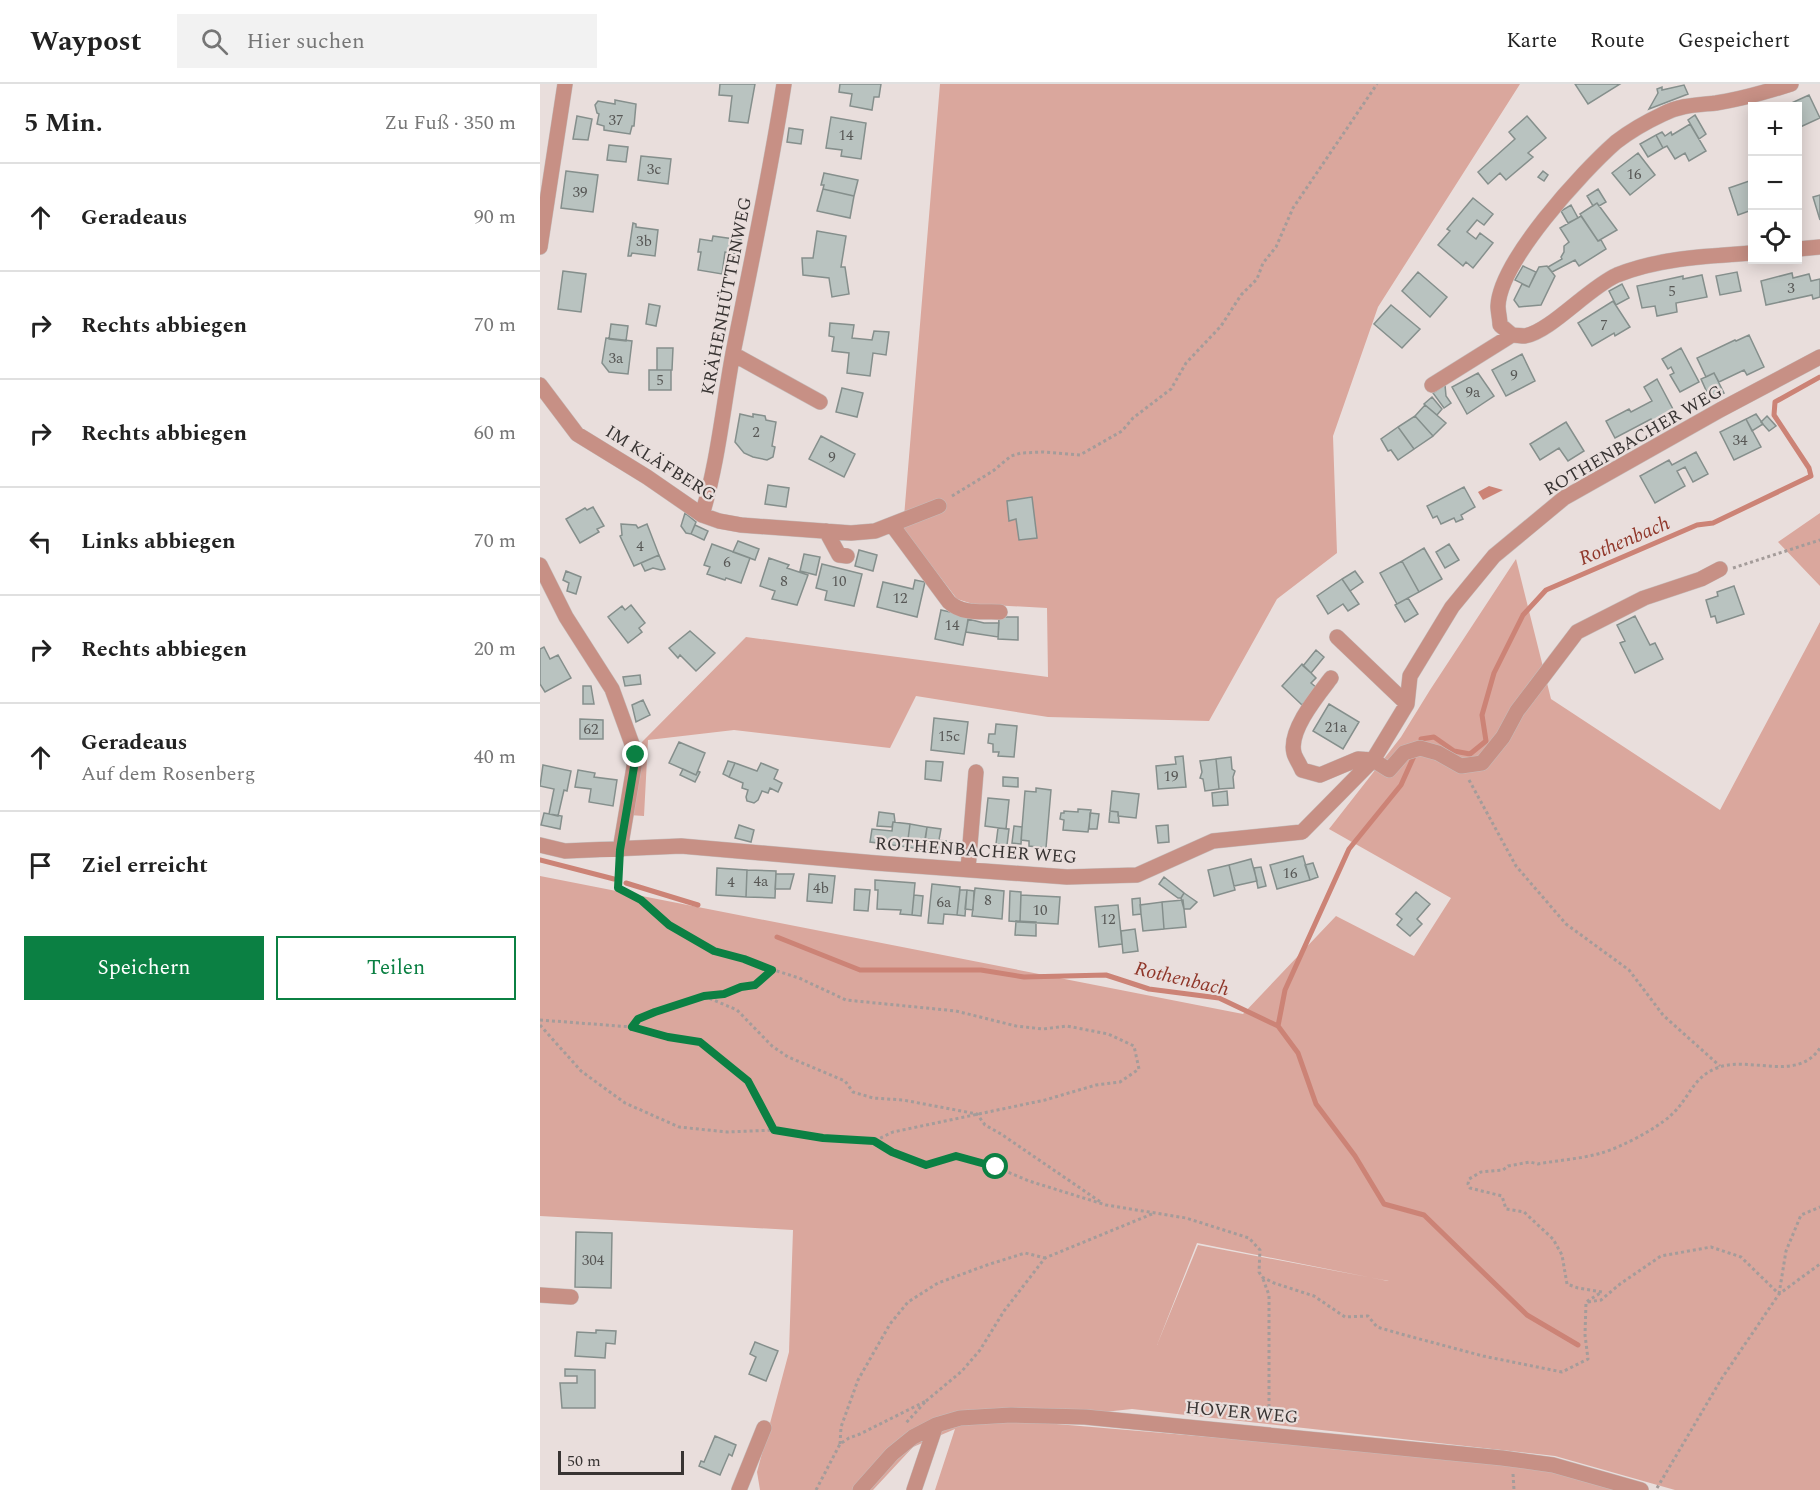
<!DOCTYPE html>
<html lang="de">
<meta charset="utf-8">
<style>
:root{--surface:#fff;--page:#f2f2f2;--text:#222;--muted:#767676;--line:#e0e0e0;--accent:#0b8043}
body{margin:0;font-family:Spectral,serif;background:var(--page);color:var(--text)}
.controls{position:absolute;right:18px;top:18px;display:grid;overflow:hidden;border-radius:0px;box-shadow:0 3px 15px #0003}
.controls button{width:54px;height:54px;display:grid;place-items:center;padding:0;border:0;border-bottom:2px solid var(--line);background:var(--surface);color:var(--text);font:30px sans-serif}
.scale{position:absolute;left:18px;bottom:15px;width:126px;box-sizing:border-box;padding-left:6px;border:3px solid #383433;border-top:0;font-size:16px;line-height:21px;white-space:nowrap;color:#383433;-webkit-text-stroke:4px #e9dedc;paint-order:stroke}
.stop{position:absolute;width:18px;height:18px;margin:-14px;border:4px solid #0b8043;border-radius:50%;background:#fff}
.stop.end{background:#0b8043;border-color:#fff;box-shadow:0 2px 6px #0008}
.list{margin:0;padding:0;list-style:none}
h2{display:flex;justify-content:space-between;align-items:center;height:78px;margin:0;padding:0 24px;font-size:26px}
h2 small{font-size:20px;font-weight:400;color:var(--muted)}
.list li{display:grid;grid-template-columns:39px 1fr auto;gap:18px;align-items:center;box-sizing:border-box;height:108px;padding:0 24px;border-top:2px solid var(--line)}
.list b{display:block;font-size:22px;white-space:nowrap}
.list p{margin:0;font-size:20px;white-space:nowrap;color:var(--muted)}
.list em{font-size:20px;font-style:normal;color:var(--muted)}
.actions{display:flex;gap:12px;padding:18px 24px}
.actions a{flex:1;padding:14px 0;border:2px solid var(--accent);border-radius:0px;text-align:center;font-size:21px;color:var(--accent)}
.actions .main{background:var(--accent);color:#fff}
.icon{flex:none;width:33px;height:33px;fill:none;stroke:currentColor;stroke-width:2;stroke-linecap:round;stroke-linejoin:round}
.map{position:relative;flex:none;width:1280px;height:1406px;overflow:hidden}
header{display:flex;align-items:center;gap:36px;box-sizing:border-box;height:84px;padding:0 30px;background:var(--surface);border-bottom:2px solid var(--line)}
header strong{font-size:28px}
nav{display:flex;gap:33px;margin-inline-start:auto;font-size:21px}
.search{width:420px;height:54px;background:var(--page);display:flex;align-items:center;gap:15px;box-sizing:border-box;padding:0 21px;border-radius:0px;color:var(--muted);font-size:22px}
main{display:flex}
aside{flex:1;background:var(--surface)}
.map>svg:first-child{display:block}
.green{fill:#daa79d;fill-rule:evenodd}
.water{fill:#cc8376}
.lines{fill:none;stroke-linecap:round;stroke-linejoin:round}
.stream{stroke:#cc8376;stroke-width:5}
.building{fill:#b9c3c0;stroke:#858f8c;stroke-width:1.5}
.minor-casing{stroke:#c6bcba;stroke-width:16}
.path{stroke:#a49c9a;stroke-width:3;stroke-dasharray:3 3;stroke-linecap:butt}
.minor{stroke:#c79085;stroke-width:15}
.route{stroke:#0b8043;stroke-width:8}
.labels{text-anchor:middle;stroke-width:4.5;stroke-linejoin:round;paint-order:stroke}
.number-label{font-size:15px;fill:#585856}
.street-label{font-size:18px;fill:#383433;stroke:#e9dedc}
.water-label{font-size:20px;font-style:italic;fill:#90372a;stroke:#e9dedc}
</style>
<header>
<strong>Waypost</strong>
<div class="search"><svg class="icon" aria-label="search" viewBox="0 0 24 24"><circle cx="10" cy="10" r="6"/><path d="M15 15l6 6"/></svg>Hier suchen</div>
<nav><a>Karte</a><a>Route</a><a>Gespeichert</a></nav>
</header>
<main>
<aside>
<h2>5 Min.<small>Zu Fuß · 350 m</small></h2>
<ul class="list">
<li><svg class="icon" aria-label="ahead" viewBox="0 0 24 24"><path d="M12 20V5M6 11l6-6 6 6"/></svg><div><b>Geradeaus</b></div><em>90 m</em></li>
<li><svg class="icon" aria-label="right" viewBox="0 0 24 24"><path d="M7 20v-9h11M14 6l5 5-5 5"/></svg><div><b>Rechts abbiegen</b></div><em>70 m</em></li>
<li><svg class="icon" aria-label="right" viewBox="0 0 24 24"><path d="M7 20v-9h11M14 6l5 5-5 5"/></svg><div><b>Rechts abbiegen</b></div><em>60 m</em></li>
<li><svg class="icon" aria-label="left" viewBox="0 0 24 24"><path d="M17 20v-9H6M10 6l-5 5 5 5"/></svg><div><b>Links abbiegen</b></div><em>70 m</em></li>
<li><svg class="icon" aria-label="right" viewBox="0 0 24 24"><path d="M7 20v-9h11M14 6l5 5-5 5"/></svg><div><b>Rechts abbiegen</b></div><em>20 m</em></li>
<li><svg class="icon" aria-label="ahead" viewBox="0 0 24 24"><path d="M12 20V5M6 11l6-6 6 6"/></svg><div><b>Geradeaus</b><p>Auf dem Rosenberg</p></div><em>40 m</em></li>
<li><svg class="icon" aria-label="arrive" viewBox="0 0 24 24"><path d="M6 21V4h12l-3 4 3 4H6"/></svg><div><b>Ziel erreicht</b></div></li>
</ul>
<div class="actions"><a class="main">Speichern</a><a>Teilen</a></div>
</aside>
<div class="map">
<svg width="1280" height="1406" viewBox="0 0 1280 1406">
<rect width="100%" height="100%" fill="#e9dedc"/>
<path class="green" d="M400,0h580l-142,223 -45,129 4,117 -60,46 -68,122 -161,-4 -132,-21 -26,52 -156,-18 -86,10 -4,76 -15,-1 13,-73 104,-105 302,40 -1,-69 -74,-4 -16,-5 -54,-70z
M1280,429v73l-42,-44z
M976,475l35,140 169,111 100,-188v868h-145l-120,-34 -423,-47 -111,12 482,41 39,7 77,21h-684l20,-61 -42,18 -40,43h-113l-3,-18 32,-120 4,-122 -253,-14v-340l703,138 93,-98 78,40 37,-58 -122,-69 72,-92 29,-47zM657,1159l191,38h1l-191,-36 -41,100z"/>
<path class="water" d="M949,402l14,4 -20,10 -5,-8z"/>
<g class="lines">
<path class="stream" d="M881,655l13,-2 20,14 16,3 16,-13 -4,-26 12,-42 29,-58 23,-25 151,-65 16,-2 98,-47 -2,-8 -35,-53 1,-13 45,-25
M0,776l74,19
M86,799l72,22
M237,853l83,33h121l43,7 82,-2 43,14 70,9 59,28 7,-36 64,-141 52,-64 13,-29
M738,942l20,27 18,51 39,52 29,48 40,11 103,100 51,30"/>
</g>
<path class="building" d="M180,0h35l-7,39 -19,-2 3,-25 -13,-1z
M300,0h41l-2,13h-5l-2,13 -22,-4 2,-12 -13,-2z
M1035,0h45l-32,20z
M1144,1l4,9 -39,15 9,-16 -1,-4 5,-2v3z
M1269,11l11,23 -22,10v-22h-13z
M75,16l21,4 -2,22h-2l-2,8 -26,-4v-4l-7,-2 2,-10 -2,-1 -2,-8 3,-4 17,3z
M1155,31l11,19 -7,5 -11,-19z
M37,32l15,3 -4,21 -15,-1z
M987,32l19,22 -18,15 5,4 -27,23 -6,-7 -12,11 -10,-12 37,-33 -6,-7z
M291,33l35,6 -5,36 -20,-3 1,-6 -16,-2z
M1150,40l16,27 -17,10 -4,-8 -10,6 -8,-13 -4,2 -7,-13 6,-3 3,4 6,-4 1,3z
M249,44l14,2 -2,14 -14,-2z
M1116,51l7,13 -15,9 -8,-13z
M69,61l19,2 -2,15 -19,-2z
M1098,69l17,22 -25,20 -18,-22z
M101,72l30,3 -3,25 -30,-4z
M26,87l32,4 -5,37 -32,-4z
M1003,87l5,4 -4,6 -6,-4z
M284,89l34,7 -4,16 -31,-7 1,-4h-3z
M1212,96v30l-14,5 -9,-27z
M283,105l31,7 -4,22 -33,-7z
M1058,105l8,13 -7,4 -2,-3 -4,3 -6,-10z
M1280,111v25l-7,-23z
M933,114l20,16 -9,11 -7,-5 -10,12 9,7 4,-6 13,10 -20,25 -7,-6 -3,4 -25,-21 12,-14 -3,-2z
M1057,119l20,27 -19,11 -18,-27z
M1031,121l7,13 -10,5 -7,-12z
M1041,132l17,25 3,-1 5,9 -27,17 -4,-6 -23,12 -4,-5 14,-8 -1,-2 3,-5v-6l5,-4 -9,-14z
M93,139l3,1v3l22,3 -3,26 -23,-3 -1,3h-3z
M277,147l29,5 -5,31h4l4,27 -17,3 -3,-19 -26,-3 -1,-17h11z
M173,152l28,4 -3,14 -13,-2 -3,22 -24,-4 3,-18h-3l2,-13 12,2z
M983,182l13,6 -7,15 -14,-7z
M1007,182l8,10 -14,29 -22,2 -5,-7 8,-16 7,3 10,-20z
M23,187l23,3 -5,38 -23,-3z
M878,188l29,25 -17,20 -28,-26z
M1197,188l4,19 -21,4 -4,-19z
M1252,189l1,5 16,-4 2,7 9,-2v18l-7,2 -1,-4 -46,10 -5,-24z
M1162,191l5,22 -31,6 1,9 -20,4 -2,-10 -13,2 -5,-22 46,-10v3z
M1082,200l7,14 -13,7 -7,-14z
M1073,217l17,26 -15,9 -1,-3 -22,13 -14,-23z
M109,220l11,2 -4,20 -10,-2z
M851,221l29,24 -18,19 -28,-24z
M290,239l24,2 -2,13 20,2 2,-9 15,1 -3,23 -13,-2 -3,23 -23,-3 2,-20 -17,-2 2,-14 -5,-1z
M71,240l17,2 -2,15 -17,-2z
M1209,251l15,32 -17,8 -3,-5 -25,12 -5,-9 -8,4 -9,-19 38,-18 1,1z
M66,254l26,3 -4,33 -19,-2 -7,-9z
M117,264h16l-1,22h-15z
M1141,264l18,34 -19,10 -10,-17 4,-2 -3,-6 -3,2 -6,-10z
M982,270l13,27 -29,15 -14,-26z
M109,286h22v20h-22z
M938,289l16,23 -27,18 -15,-27z
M1174,289l10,20 -14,6 -9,-20z
M1117,295l18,34 -13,7 -2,-3 -8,4 -1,-2 -36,19 -9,-17 23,-12 2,3 21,-11 -8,-14z
M905,301l1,11 5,7 -7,5 -11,-15z
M302,304l21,5 -6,24 -21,-5z
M892,313l10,12 -5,6 -13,-11z
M885,321l21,18 -13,13 -18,-20z
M200,330l13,3v-3l12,2 1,4 10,2 -4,24 3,1 -2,10 -6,3 -14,-3 -9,-4 -9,-11z
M1216,330l7,10 -11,7 -6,-12z
M875,332l18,20 -19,13 -16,-22z
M1227,332l9,10 -7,5 -8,-9z
M1206,335l15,28 -27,13 -14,-28z
M1026,338l18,29 -16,10 -9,-13 -19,12 -10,-16z
M858,343l16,22 -16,11 -7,-10 -3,1 -7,-12z
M281,352l34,18 -11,23 -35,-18z
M1156,368l12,22 -15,8 -8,-15 -8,4 8,15 -30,17 -15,-27 29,-16 3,5z
M228,401l21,3 -3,19 -21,-3z
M924,403l11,20 -14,8 2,4 -7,3 -2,-4 -13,6 -4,-8 -4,2 -6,-12z
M492,413l5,41 -18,2 -3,-21 -7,2 -2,-20z
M53,423l11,19 -7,3 2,3 -19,11 -14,-24 19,-11 2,2z
M145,429l11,9 -5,12 -5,-1 -5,-7z
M81,440l15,1 2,3 9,-4 12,31 -25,11 -14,-30 2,-1z
M155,441l13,6 -4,9 -13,-6z
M198,457l21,8 -4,11 -22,-8z
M172,460l38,14 -9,25 -15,-5 -1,2 -18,-6 3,-7 -6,-2z
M909,460l10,16 -14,8 -9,-16z
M884,464l18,31 -23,13 -17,-31z
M319,466l18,5 -4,16 -18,-5z
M264,470l16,3 -4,18 -16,-4z
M119,471l6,14 -4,1 -8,-2 -8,3 -4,-8z
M229,474l20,7 -2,3 21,7 -11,30 -25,-6 3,-8 -15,-5z
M862,477l17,31 -22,12 -17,-31z
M282,480l40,10 -8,32 -29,-6 2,-9 -11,-3z
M26,487l15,6 -5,17 -9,-3 2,-8 -6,-3z
M815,487l8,11 -13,9 -8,-12z
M802,495l17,25 -11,7 -5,-7 -15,10 -11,-18z
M375,496l10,2 -8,35 -40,-10 6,-25 30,7z
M1194,502l10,28 -27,9 -2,-7 -4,1 -5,-17 12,-4 -1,-4z
M868,514l10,16 -13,8 -10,-17z
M91,521l14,18 -6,5 3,4 -14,11 -20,-26 14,-11 3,4z
M401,526l28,6 -6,29 -28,-6z
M1095,532l15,29 5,-2 8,16 -28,14 -15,-30 5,-2 -8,-16z
M459,533h19v23l-20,-1z
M428,535l16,4h15l-1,14 -32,-5z
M150,547l25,22 -19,18 -16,-16 -2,3 -9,-10z
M4,563l6,12 8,-4 13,23 -26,14 -5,-8v-35z
M776,566l8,7 -13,16 -8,-7z
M762,580l14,14 -5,5 6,5 -15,17 -20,-19z
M100,591l1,9 -16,2 -2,-9z
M43,602h8l3,18h-11z
M103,616l7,15 -14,7 -4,-17z
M789,620l30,18 -16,27 -30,-18z
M394,634l34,4 -4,32 -33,-4z
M40,635l23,1v19h-23z
M456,640l21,2 -3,31 -16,-1 1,-4h-6v-8l-5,-1 1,-9h6z
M139,658l26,11 -9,22 -27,-12z
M643,672l3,31 -28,2 -2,-23 20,-2 -1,-7z
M691,673l1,12 3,2 -2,6 1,11 -15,1 -3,-30z
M676,675l3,30 -14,2 -2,-12 -3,-1 2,-6 -2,-11z
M188,677l7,2 -6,14 -6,-3z
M386,677l17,1 -2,19 -16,-2z
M195,679l22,8 4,-8 17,7 -4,9 8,4 -4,9 -8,-4 -2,5 -6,-2 -4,9 -4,3 -7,-2 -1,-4 2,-7 -6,-2 1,-5 -14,-6z
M3,681l28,6 -4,20 -3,-1 -6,26 -9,-2 5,-25 -14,-3z
M143,685l13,6 2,-4 2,1 -5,10 -15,-7z
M38,686l17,3 -1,4 23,3 -4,26 -24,-4 2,-13 -16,-2z
M463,693l15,1v9l-15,-1z
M496,704l15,2 -5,58 -17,-2v-5l-8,-1 4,-49 11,1z
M572,707l27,3 -3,24 -18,-2v-4l-8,-1z
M687,707l1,14 -15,1 -1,-13z
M448,714l21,2 -3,29 -21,-3z
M538,725l13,1 -3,22 -25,-2 1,-10 -4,-1 1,-6h3v-2l14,1z
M570,727l8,1 1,11 -10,-1z
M339,728l15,2 1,8h-2l-1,5 -15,-1z
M4,729l18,3 -2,13 -19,-4z
M550,729l9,1 -2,15h-8z
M353,738l17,2 -3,23 -37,-5 2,-13 20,2z
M370,740l17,3 -3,23 -17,-3z
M199,741l15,5 -3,12 -16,-4z
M628,741l1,17 -11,1 -2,-17z
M474,742l8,1 -1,17 -9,-1z
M387,743l14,2 -2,11 -14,-1z
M458,744l11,1 -2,16 -11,-1z
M385,755l21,2 -1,11 -21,-2z
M406,758l15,1 -1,10 -15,-1z
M763,772l7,24 -33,9 -7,-24z
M711,775l6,22 -23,5 -5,-21z
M773,779l5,14 -8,3 -5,-15z
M689,781l6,25 -21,6 -6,-26z
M721,783l5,19 -8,2 -4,-20z
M177,784l30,2 -1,27 -30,-2z
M207,786l29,1 -1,27 -29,-1z
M236,790h18l-4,15h-15z
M269,790l26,2 -3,27 -25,-2z
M624,793l20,16 -3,5h-3l-19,-14z
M335,796l40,3 -3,32 -12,-1 1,-4 -24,-1 1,-19h-3z
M392,800l28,3 -3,28 -13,-1 -1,10 -15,-1z
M435,804l29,3 -2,28 -30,-3z
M315,805l15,1 -2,21 -14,-1z
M420,806h7l-2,26 -8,-1z
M427,806l7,1 -1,19 -8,-1z
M470,807l11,1 -1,30 -11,-1z
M876,808l14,12 -13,15 5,5 -12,12 -13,-11 5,-6 -6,-5z
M644,809l13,9 -7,7h-6l-3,-11z
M374,811l9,1 -2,20 -9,-1z
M481,811l39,2 -2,27 -38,-2z
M600,814l1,16 -8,1 -1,-16z
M643,816l3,27 -22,2 -2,-27z
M622,818l2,27 -21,2 -3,-26z
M578,821l4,39 -23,3 -4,-40z
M476,837l20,1v14l-21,-1z
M595,845l3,22 -15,2 -2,-22z
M36,1148l36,1 -1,55 -36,-1z
M56,1246l20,1 -1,13 -9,-1 -1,15 -30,-2 2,-24 19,1z
M215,1258l23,9 -12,30 -17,-7 7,-17 -6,-3z
M25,1285l30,1v38h-33l-2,-25h17v-7h-12z
M175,1352l21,9 -4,11 -3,-2 -9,21 -21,-9 2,-5 3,1z"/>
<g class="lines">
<g class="minor-casing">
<path id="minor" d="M0,163l25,-163
M1258,165l22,-2
M1212,169c-44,3 -93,5 -135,22 -29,13 -66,56 -92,61 -4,0 -9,-1 -13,-1l-12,-10c0,-6 -2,-13 -2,-19 2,-45 84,-134 118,-164 13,-10 32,-21 47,-28 17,-9 34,-9 53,-11 26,-4 50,-11 75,-19
M193,270l87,48
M0,301l37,49 70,43 55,38 17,6 22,4 110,8 24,-2 64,-25
M892,301l80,-50
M162,431c16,-53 21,-108 31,-162 18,-89 37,-178 51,-269
M352,441l57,77c14,13 33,9 51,10
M286,447l13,24 8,1
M0,481l26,52 46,72 24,66 -16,95
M797,553l70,67
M791,594c-13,17 -43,53 -37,75 1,5 6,11 8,17l18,5 38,-16 15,1
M833,676l16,10 15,-17 16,-5 18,5 23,13 21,-3 21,-26 14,-26 60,-79 67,-34 57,-19 19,-10
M0,761l25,6 116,-5 195,17 191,14 70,-2 76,-34 89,-9 71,-72 34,-56 3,-28 42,-69 42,-51 70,-58 156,-88 100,-53
M428,785l8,-97
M0,1211l31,2
M199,1406l25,-62
M320,1406l32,-36 21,-17 23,-12 24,-7 51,-3 74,2 417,41 51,7 88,25
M374,1406l22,-65"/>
</g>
<path class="path" d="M412,412l41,-25 18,-15 10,-3 22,-1 37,3 42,-24 11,-13 38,-29 15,-26 35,-37 20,-31 16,-16 6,-16 13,-16 17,-39 84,-124
M1193,484l87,-28
M929,696l47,86 50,58 63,46 34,45 57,51
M164,912l33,14 35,36 16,11 57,24 8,11 20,6 30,2 74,14 8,11 16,9 101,69
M0,936l92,7 6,-8 17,-7 49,-16 20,-2 17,-7 14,-2 17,-14
M0,941l41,46 44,32 54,24 48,5 47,-2 49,8 51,3 19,-9 152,-32 51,-15 24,-3 19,-13 -5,-23 -26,-12 -41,-8 -24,3 -27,-3 -60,-15 -110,-11 -47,-22 -85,-27 -45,-26 -28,-25 -23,-12 2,-25
M92,943l36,10 32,5 48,39 26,49
M334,1057l18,11 34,13 30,-9 40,11 33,14 77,24 80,13 63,20 11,12 -1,22 3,5 12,6 40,13 31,21 23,-1 9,11 24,7 82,22 79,16 26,-13 -3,-24 1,-33 16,-10 -24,-4 -11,-4 -5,-29 -9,-16 -29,-27 -18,-3 -4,-13 -32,-8 -2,-4 1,-5 12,-7 22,-2 5,-4 22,-4 8,2c21,-4 43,-5 63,-11 19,-5 55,-24 69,-37 19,-16 22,-39 47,-48 32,-13 80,15 103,-20
M723,1195l6,16v126
M1239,1210l7,-43 15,-36 19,-8
M1048,1218l13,-2 19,-16 41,-28 50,-9 30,10 38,37
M386,1317l36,-30 18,-21 24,-39 41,-53 107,-44
M300,1360l1,-17 17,-47 32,-56 18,-22 30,-19 49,-18 38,-12 20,5
M973,1390l1,16
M1117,1404l65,-110 57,-84 41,-30
M276,1406l24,-46 9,-6 11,-4 66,-33 -20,22"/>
<use href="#minor" class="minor"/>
</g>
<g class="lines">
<path class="route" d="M96,671l-16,95 -2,38 23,12 28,25 45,26 30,8 28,11 -17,15 -14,2 -17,7 -20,2 -49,16 -17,7 -6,8 36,10 32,5 48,39 26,49 49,8 51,3 18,11 34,13 30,-9 40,11"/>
</g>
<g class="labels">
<g class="number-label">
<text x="76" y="41">37</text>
<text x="306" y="56">14</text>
<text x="114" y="90">3c</text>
<text x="1094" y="95">16</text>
<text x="40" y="113">39</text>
<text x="104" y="162">3b</text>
<text x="1251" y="209">3</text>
<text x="1132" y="212">5</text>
<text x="1064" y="246">7</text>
<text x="76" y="279">3a</text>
<text x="974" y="296">9</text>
<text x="120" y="301">5</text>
<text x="933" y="313">9a</text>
<text x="216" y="353">2</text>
<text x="1200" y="361">34</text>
<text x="292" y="378">9</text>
<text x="100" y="467">4</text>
<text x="187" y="483">6</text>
<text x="244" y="502">8</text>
<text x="299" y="502">10</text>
<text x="360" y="519">12</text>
<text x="412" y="546">14</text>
<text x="796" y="648">21a</text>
<text x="51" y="650">62</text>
<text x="409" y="657">15c</text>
<text x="631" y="697">19</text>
<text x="750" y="794">16</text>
<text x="221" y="802">4a</text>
<text x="191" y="803">4</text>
<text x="281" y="809">4b</text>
<text x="448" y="821">8</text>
<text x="404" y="823">6a</text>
<text x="500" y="831">10</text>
<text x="568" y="840">12</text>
<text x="53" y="1181">304</text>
</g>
<g class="street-label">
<text transform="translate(186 212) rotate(-79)" y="6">KRÄHENHÜTTENWEG</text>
<text transform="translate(1093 356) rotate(-30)" y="6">ROTHENBACHER WEG</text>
<text transform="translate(121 379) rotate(32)" y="6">IM KLÄFBERG</text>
<text transform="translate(436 766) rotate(4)" y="6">ROTHENBACHER WEG</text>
<text transform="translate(702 1328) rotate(5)" y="6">HOVER WEG</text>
</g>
<g class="water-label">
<text transform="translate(1084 456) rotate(-23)" y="7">Rothenbach</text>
<text transform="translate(642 894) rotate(13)" y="7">Rothenbach</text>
</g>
</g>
</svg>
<div class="controls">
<button>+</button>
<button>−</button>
<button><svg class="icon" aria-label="locate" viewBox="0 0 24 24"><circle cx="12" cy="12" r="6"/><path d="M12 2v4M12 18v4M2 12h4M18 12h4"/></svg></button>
</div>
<div class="scale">50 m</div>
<div class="stop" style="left:456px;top:1083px"></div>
<div class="stop end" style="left:96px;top:671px"></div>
</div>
</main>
